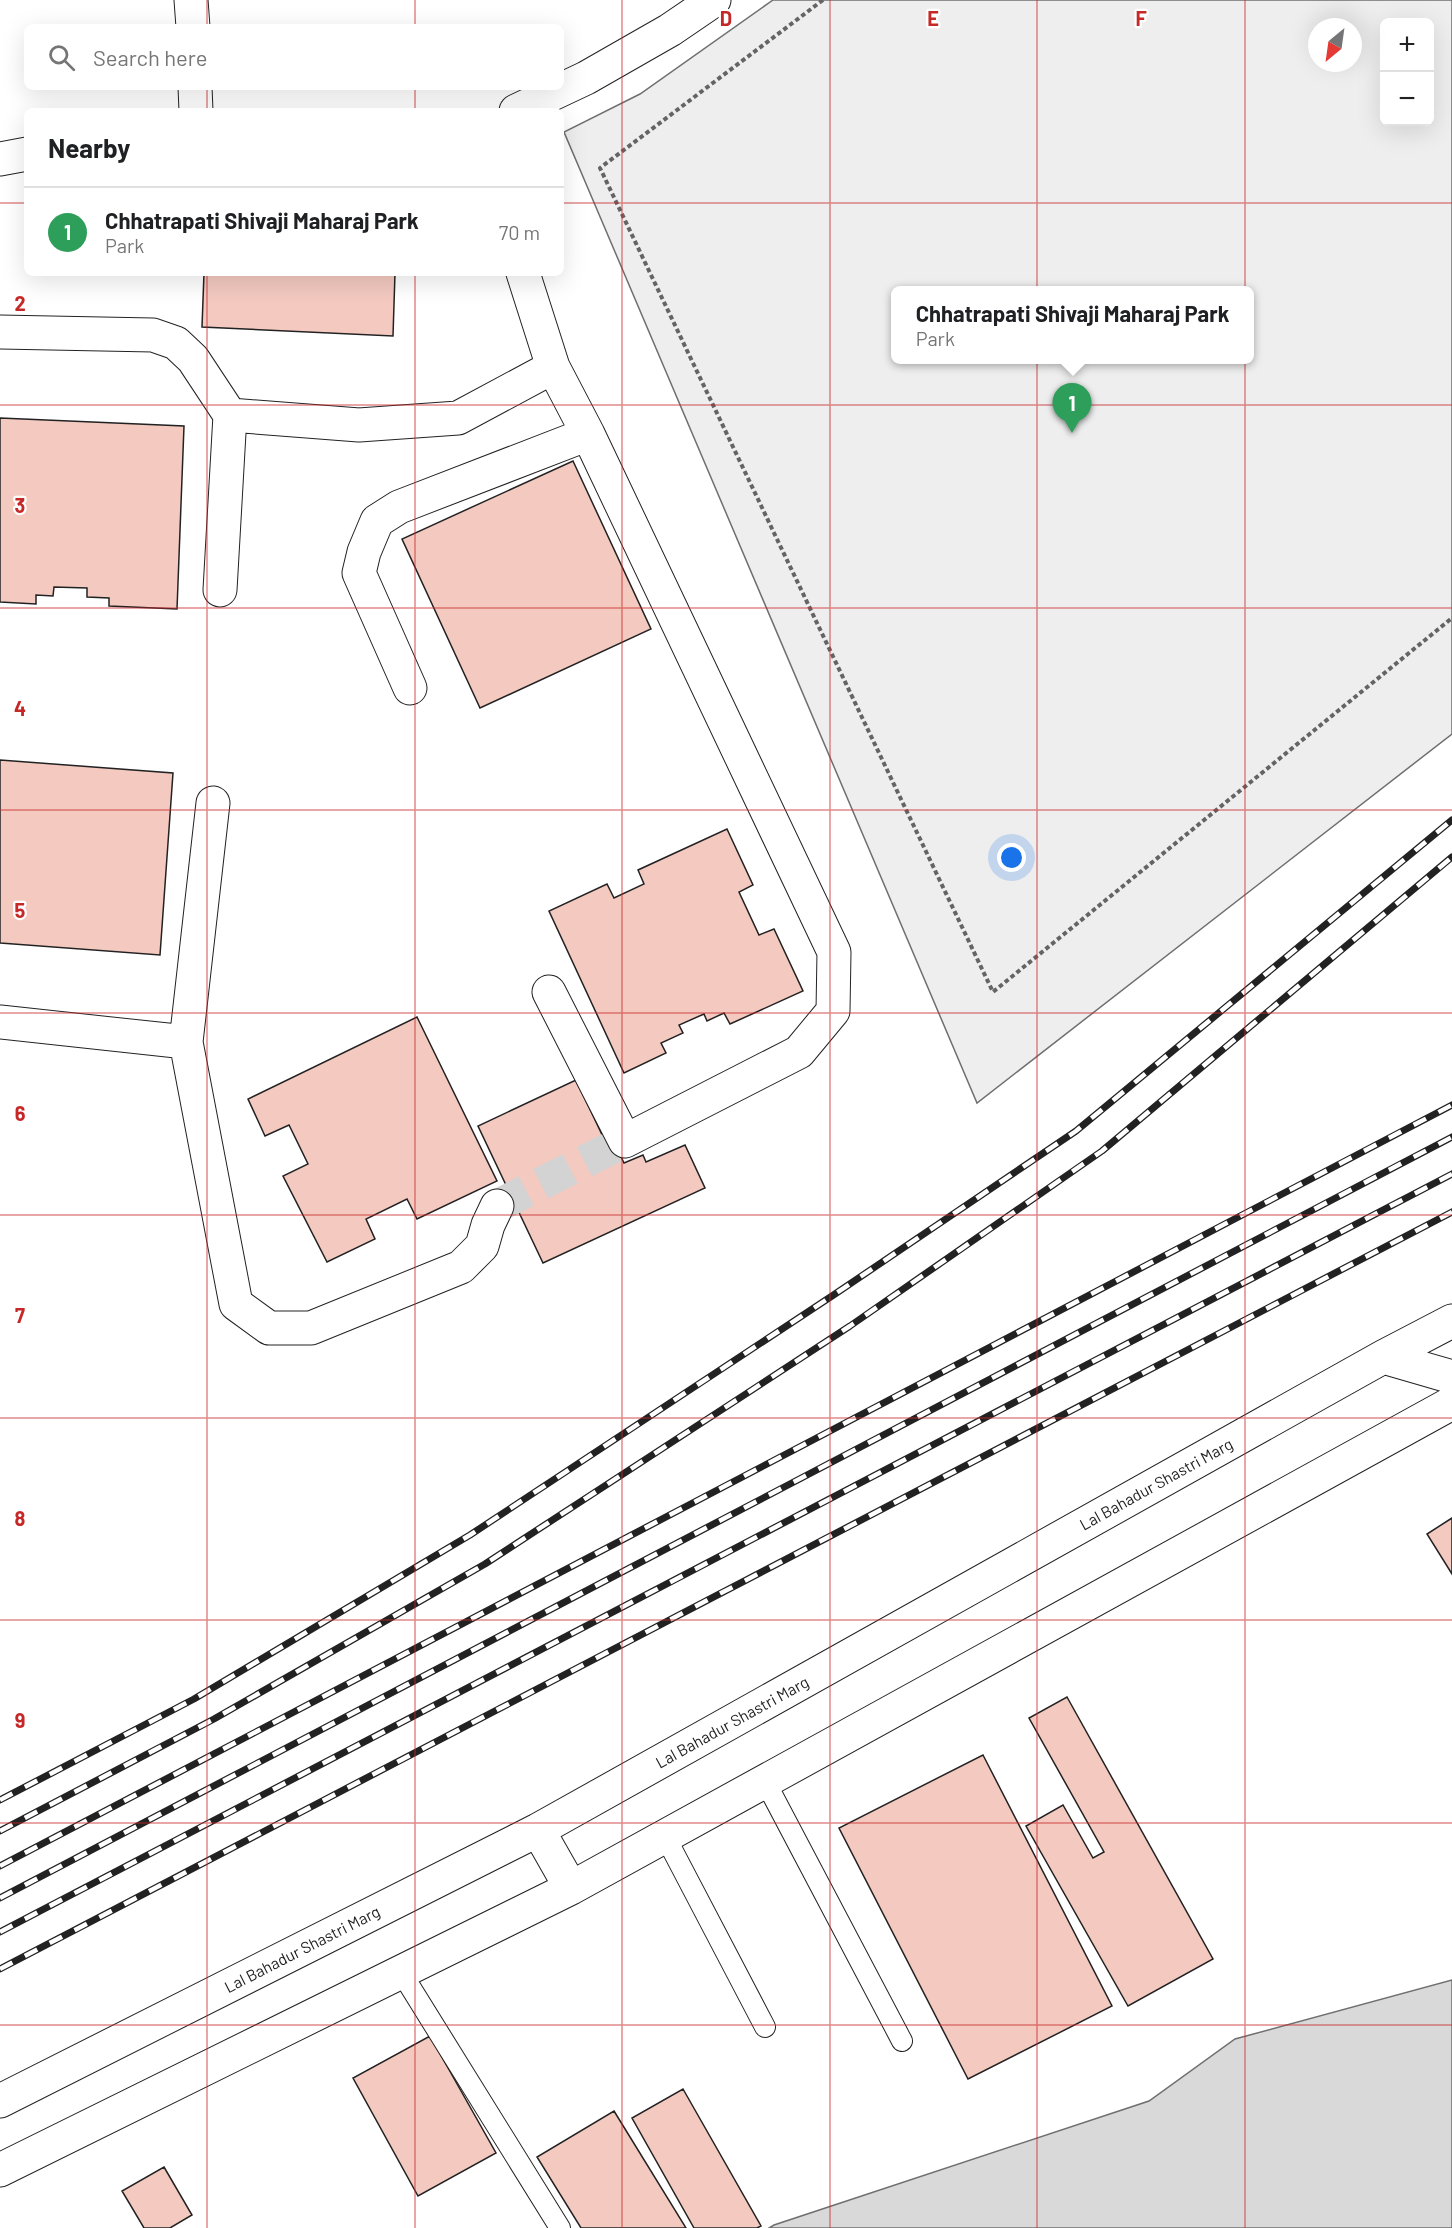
<!DOCTYPE html>
<meta charset="utf-8">
<style>
:root{--surface:#fff;--page:#f6f6f6;--text:#202124;--muted:#757577;--line:#e0e0e0;--accent:#111827}
body{margin:0;font-family:Barlow,sans-serif;background:var(--page);color:var(--text)}
.controls{position:absolute;right:18px;top:18px;display:grid;overflow:hidden;border-radius:9px;box-shadow:0 6px 24px #0002}
.controls button{width:54px;height:54px;display:grid;place-items:center;padding:0;border:0;border-bottom:2px solid var(--line);background:var(--surface);color:var(--text);font:30px sans-serif}
.compass{position:absolute;left:1308px;top:18px;width:54px;height:54px;border-radius:50%;background:var(--surface);box-shadow:0 6px 24px #0002;rotate:209deg}
.you{position:absolute;left:1012px;top:858px;width:21px;height:21px;margin:-15px;border:4px solid #fff;border-radius:50%;background:#1a73e8;box-shadow:0 0 0 9px #1a73e833}
.badge{display:grid;place-items:center;width:39px;height:39px;border-radius:50%;background:var(--accent);color:#fff;font-size:20px;font-weight:700}
.pin{position:absolute;translate:-50% -50px;filter:drop-shadow(0 2px 3px #0008)}
.pin::after{content:'';position:absolute;top:32px;width:21px;height:18px;background:inherit;clip-path:polygon(0 0,100% 0,50% 100%)}
.popup{position:absolute;left:891px;top:286px;width:363px;height:78px;box-sizing:border-box;display:grid;place-content:center;border-radius:9px;background:var(--surface);filter:drop-shadow(0 2px 4px #0005);font-size:20px;white-space:nowrap;color:var(--muted)}
.popup b{font-size:22px;color:var(--text)}
.popup::after{content:'';position:absolute;left:50%;top:100%;margin-left:-12px;border:12px solid transparent;border-top-color:var(--surface)}
.list{margin:0;padding:0;list-style:none}
h2{display:flex;justify-content:space-between;align-items:center;height:78px;margin:0;padding:0 24px;font-size:26px}
h2 small{font-size:20px;font-weight:400;color:var(--muted)}
.list li{display:grid;grid-template-columns:39px 1fr auto;gap:18px;align-items:center;box-sizing:border-box;height:90px;padding:0 24px;border-top:2px solid var(--line)}
.list b{display:block;font-size:22px;white-space:nowrap}
.list p{margin:0;font-size:20px;white-space:nowrap;color:var(--muted)}
.list em{font-size:20px;font-style:normal;color:var(--muted)}
.icon{flex:none;width:33px;height:33px;fill:none;stroke:currentColor;stroke-width:2;stroke-linecap:round;stroke-linejoin:round}
.map{position:relative;flex:none;width:1452px;height:2228px;overflow:hidden}
.search{position:absolute;background:var(--surface);box-shadow:0 6px 24px #0002;left:24px;top:24px;width:540px;height:66px;display:flex;align-items:center;gap:15px;box-sizing:border-box;padding:0 21px;border-radius:9px;color:var(--muted);font-size:22px}
.panel{position:absolute;background:var(--surface);box-shadow:0 6px 24px #0002;left:24px;top:108px;width:540px;height:168px;border-radius:9px}
.map>svg:first-child{display:block}
.green{fill:#eee;stroke:#6f6f6f;stroke-width:1.5;fill-rule:evenodd}
.water{fill:#d9d9d9;stroke:#6f6f6f;stroke-width:1.5}
.building{fill:#f3c9c0;stroke:#222;stroke-width:1.5}
.lines{fill:none;stroke-linecap:round;stroke-linejoin:round}
.street-tunnel{stroke:#d3d3d3;stroke-width:33;stroke-dasharray:33 16;stroke-linecap:butt}
.lane-casing{stroke:#222;stroke-width:22}
.street-casing{stroke:#222;stroke-width:35}
.primary-casing{stroke:#222;stroke-width:35}
.path{stroke:#646464;stroke-width:4;stroke-dasharray:4.5 3;stroke-linecap:butt}
.lane{stroke:#fff;stroke-width:20}
.street{stroke:#fff;stroke-width:33}
.primary{stroke:#fff;stroke-width:33}
.rail-casing{stroke:#222;stroke-width:7}
.rail{stroke:#fff;stroke-width:4.5;stroke-dasharray:14;stroke-linecap:butt}
.grid{fill:none;stroke:#c62828;stroke-width:1.5;stroke-opacity:0.55}
.labels{text-anchor:middle;stroke-width:4.5;stroke-linejoin:round;paint-order:stroke}
.street-label{font-size:16px;fill:#222;stroke:#fff}
.grid-label{font-size:20px;text-anchor:middle;font-weight:bold;fill:#c62828;stroke:#fff;stroke-width:4.5;stroke-linejoin:round;paint-order:stroke}
</style>
<div class="map">
<svg width="1452" height="2228" viewBox="0 0 1452 2228">
<rect width="100%" height="100%" fill="#fff"/>
<path class="green" d="M773,0h679v734l-475,369 -413,-971 76,-38zM1384,22h46v100h-46zM1317,27h36v36h-36zM895,290h354v70h-354z"/>
<path class="water" d="M1452,1980v248h-683l5,-3 375,-124 86,-62z"/>
<path class="building" d="M204,273h191l-2,63 -191,-9z
M0,418l184,8 -7,183 -68,-3v-8l-22,-1v-9l-33,-1 -1,9 -17,-1v9l-36,-2z
M573,461l78,168 -171,79 -78,-169z
M0,760l173,13 -13,182 -160,-12z
M727,829l26,56 -14,7 20,43 15,-6 29,62 -73,33 -6,-11 -17,8 -3,-7 -25,11 4,8 -22,10 5,10 -42,20 -75,-162 58,-27 7,14 30,-14 -6,-14z
M417,1017l80,164 -80,38 -10,-20 -41,20 9,20 -48,23 -44,-86 25,-12 -19,-39 -24,11 -17,-37z
M576,1080l29,61 7,-4 12,26 19,-8 3,7 39,-17 20,43 -162,75 -65,-137z
M1452,1518v56l-25,-40z
M1067,1697l146,262 -85,47 -102,-180 37,-21 30,53 11,-6 -75,-134z
M983,1755l129,251 -144,73 -129,-251z
M430,2036l66,117 -78,43 -65,-118z
M683,2089l78,137 -4,2h-63l-62,-110z
M614,2111l72,117h-105l-44,-71z
M164,2167l28,48 -22,13h-26l-22,-37z"/>
<g class="lines">
<path class="street-tunnel" d="M497,1206l128,-65"/>
<g class="lane-casing">
<path id="lane" d="M765,1781l137,260
M665,1836l100,191
M401,1972l159,256"/>
</g>
<g class="street-casing">
<path id="street" d="M191,0l2,27
M195,87l1,24
M516,111l70,-33 84,-48 44,-30
M0,159l27,-5
M523,273l30,94 35,67 246,518 -1,59 -34,41 -174,89 -76,-149
M0,332l153,3 23,8 17,16 37,56 129,10 99,-7 95,-51
M220,590l10,-175
M410,688l-51,-115 5,-21 13,-31 22,-14 189,-73
M0,1022l186,20 50,262 33,24h42l150,-61 21,-21 6,-21 9,-19
M186,1042l27,-239"/>
</g>
<g class="primary-casing">
<path id="primary" d="M1383,1357l69,20
M538,1830l33,58
M0,2101l538,-271 845,-473 69,-36
M0,2170l571,-282 881,-485"/>
</g>
<path class="path" d="M823,0l-223,168 393,824 459,-374"/>
<use href="#lane" class="lane"/>
<use href="#street" class="street"/>
<use href="#primary" class="primary"/>
<g class="rail-casing">
<path id="rail" d="M0,1800l194,-101 276,-164 365,-241 241,-163 376,-311
M0,1831l214,-112 271,-155 365,-238 252,-175 350,-294
M0,1866l1452,-761
M0,1898l1452,-761
M0,1932l1452,-758
M0,1969l1452,-757"/>
</g>
<use href="#rail" class="rail"/>
</g>
<path class="grid" d="M207,0v27M415,0v27M622,0v2228M830,0v2228M1037,0v2228M1245,0v2228M207,87v24M415,87v24M0,203h27M561,203h891M207,273v1955M415,273v1955M0,405h1452M0,608h1452M0,810h1452M0,1013h1452M0,1215h1452M0,1418h1452M0,1620h1452M0,1823h1452M0,2025h1452"/>
<g class="labels">
<g class="street-label">
<text transform="translate(1156 1484) rotate(-29)" y="6">Lal Bahadur Shastri Marg</text>
<text transform="translate(732 1722) rotate(-29)" y="6">Lal Bahadur Shastri Marg</text>
<text transform="translate(302 1949) rotate(-27)" y="6">Lal Bahadur Shastri Marg</text>
</g>
</g>
<g class="grid-label">
<text x="726" y="26">D</text>
<text x="933" y="26">E</text>
<text x="1141" y="26">F</text>
<text x="20" y="311">2</text>
<text x="20" y="513">3</text>
<text x="20" y="716">4</text>
<text x="20" y="918">5</text>
<text x="20" y="1121">6</text>
<text x="20" y="1323">7</text>
<text x="20" y="1526">8</text>
<text x="20" y="1728">9</text>
</g>
</svg>
<div class="controls">
<button>+</button>
<button>−</button>
</div>
<svg class="compass" viewBox="-18 -18 36 36"><path d="M0-13l5 13h-10z" fill="#e53935"/><path d="M0 13l5-13h-10z" fill="#757577"/></svg>
<div class="you"></div>
<div class="pin badge" style="left:1072px;top:433px;background:#2e9e5b">1</div>
<div class="popup"><b>Chhatrapati Shivaji Maharaj Park</b>Park</div>
<div class="search"><svg class="icon" aria-label="search" viewBox="0 0 24 24"><circle cx="10" cy="10" r="6"/><path d="M15 15l6 6"/></svg>Search here</div>
<section class="panel">
<h2>Nearby<small></small></h2>
<ul class="list">
<li><span class="badge" style="background:#2e9e5b">1</span><div><b>Chhatrapati Shivaji Maharaj Park</b><p>Park</p></div><em>70 m</em></li>
</ul>
</section>
</div>
